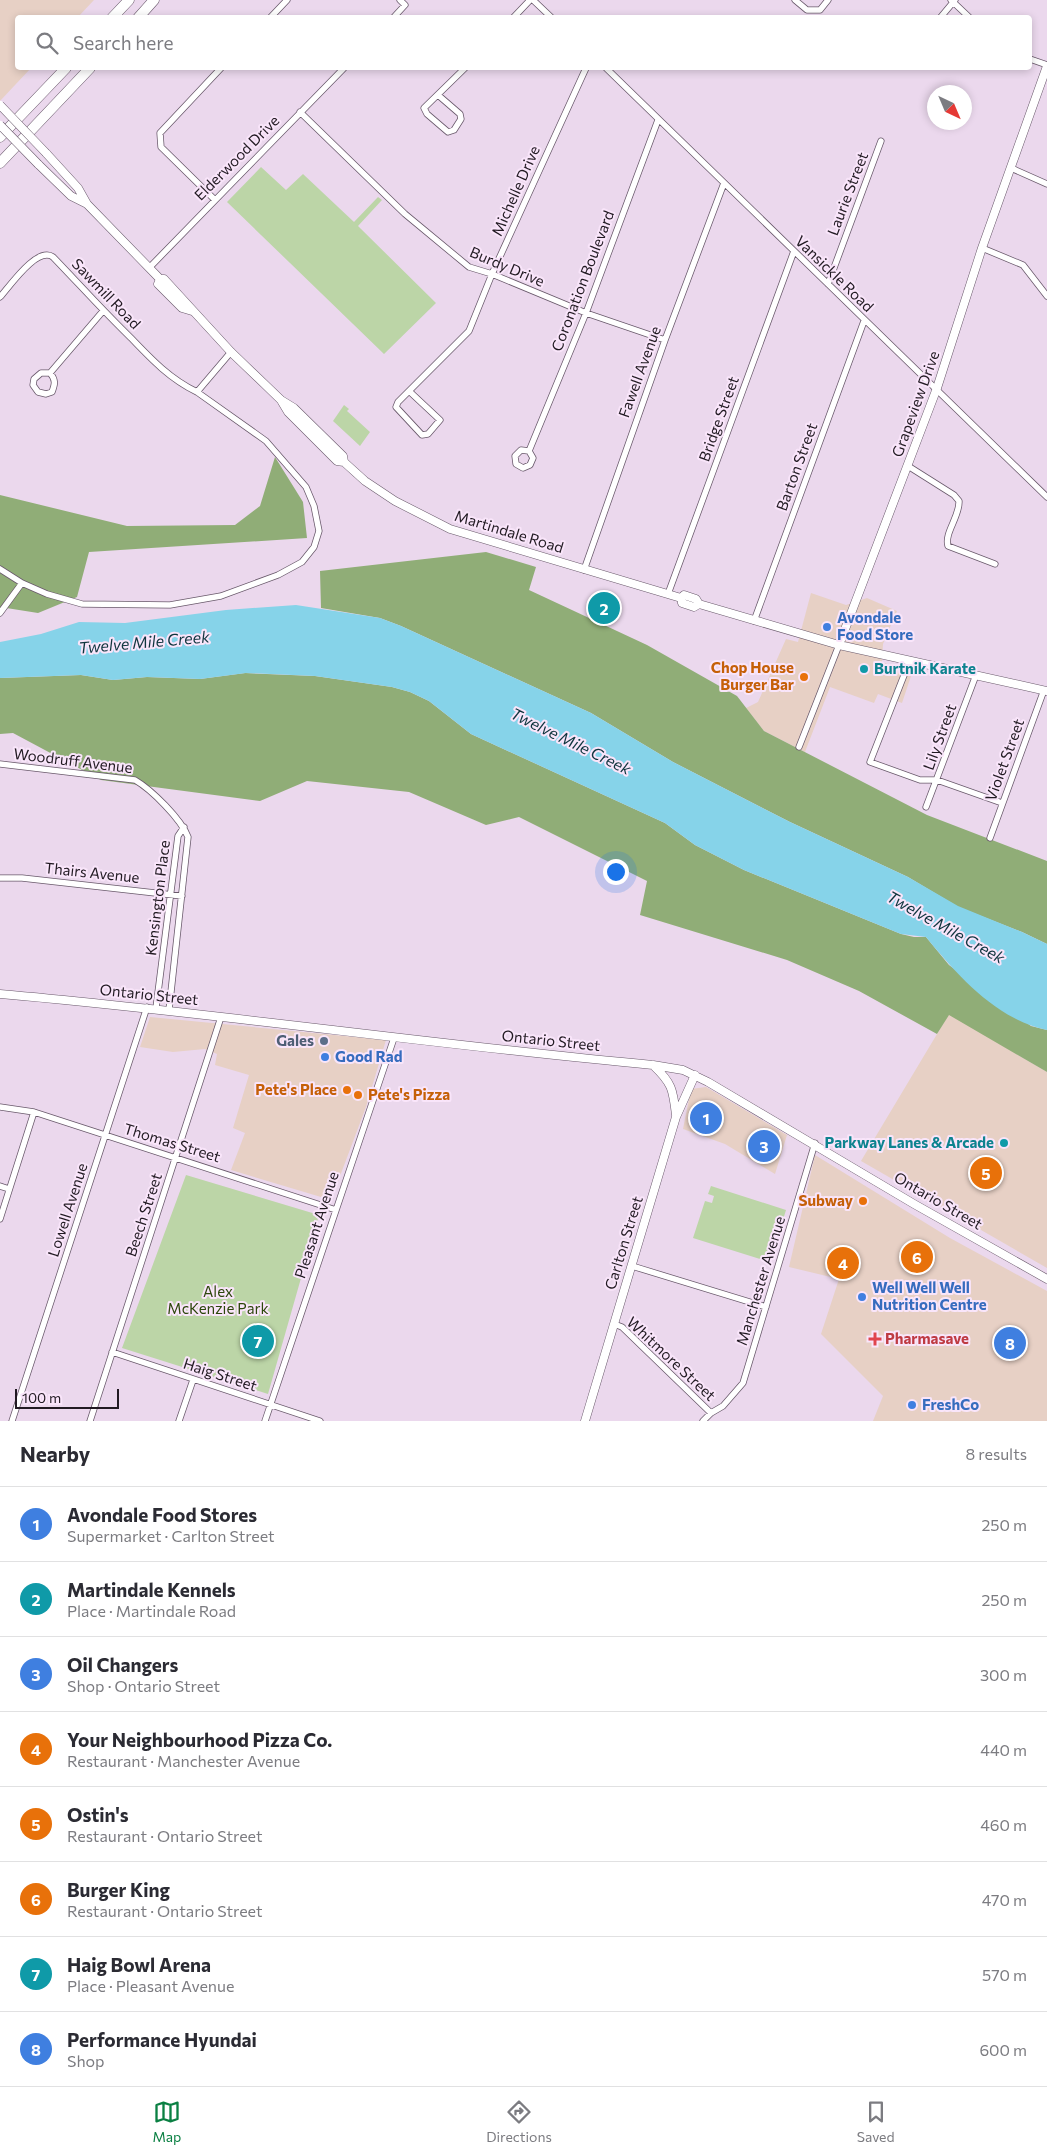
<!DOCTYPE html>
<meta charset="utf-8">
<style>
:root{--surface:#fff;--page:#f7f7f7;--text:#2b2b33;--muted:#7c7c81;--line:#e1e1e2;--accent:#0b8043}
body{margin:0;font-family:Commissioner,sans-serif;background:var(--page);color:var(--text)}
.compass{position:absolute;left:927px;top:85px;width:45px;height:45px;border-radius:50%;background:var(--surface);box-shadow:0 2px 8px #0003;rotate:136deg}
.scale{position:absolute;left:15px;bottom:12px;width:104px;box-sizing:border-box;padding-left:5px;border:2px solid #211a22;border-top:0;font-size:14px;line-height:18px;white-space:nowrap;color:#211a22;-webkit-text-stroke:4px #f9e5fa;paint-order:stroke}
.you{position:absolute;left:615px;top:871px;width:18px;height:18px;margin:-12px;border:4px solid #fff;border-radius:50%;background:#1a73e8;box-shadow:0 0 0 8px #1a73e833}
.badge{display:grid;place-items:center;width:32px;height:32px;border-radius:50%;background:var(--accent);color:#fff;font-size:16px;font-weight:700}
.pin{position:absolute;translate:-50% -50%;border:2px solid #fff;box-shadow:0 1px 5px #0006}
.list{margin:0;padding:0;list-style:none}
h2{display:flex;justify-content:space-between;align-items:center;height:65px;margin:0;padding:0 20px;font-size:21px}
h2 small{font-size:16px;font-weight:400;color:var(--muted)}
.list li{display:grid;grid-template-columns:32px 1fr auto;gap:15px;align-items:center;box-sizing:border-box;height:75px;padding:0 20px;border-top:1px solid var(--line)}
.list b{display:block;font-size:19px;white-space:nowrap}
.list p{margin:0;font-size:16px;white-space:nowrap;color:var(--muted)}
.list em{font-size:16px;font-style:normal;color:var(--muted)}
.icon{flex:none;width:28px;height:28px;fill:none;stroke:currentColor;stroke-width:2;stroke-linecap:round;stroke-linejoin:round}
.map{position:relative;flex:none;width:1047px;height:1421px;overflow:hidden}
.search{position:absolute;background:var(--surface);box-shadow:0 2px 8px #0003;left:15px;right:15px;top:15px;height:55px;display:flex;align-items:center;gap:12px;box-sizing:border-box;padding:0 18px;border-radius:5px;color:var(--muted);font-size:19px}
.sheet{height:665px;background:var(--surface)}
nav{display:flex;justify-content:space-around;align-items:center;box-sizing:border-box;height:70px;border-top:1px solid var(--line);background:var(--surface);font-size:14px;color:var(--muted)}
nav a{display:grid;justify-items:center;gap:2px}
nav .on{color:var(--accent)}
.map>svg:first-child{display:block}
.commercial{fill:#e7d0c5}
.green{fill:#bcd5a7}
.forest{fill:#90ad77}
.water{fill:#86d3e9}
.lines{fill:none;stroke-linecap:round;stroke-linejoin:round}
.street-casing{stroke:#69596b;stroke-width:7}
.secondary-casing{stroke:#69596b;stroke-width:9}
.highway-casing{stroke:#69596b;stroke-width:11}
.street{stroke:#fff;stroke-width:5.5}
.secondary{stroke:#fff;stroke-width:8}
.highway{stroke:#fff;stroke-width:10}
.secondary-bridge-casing{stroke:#69596b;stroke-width:9;stroke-linecap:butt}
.secondary-bridge{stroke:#fff;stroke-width:8}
.shop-dot{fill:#3f7fe0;stroke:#f9e5fa;stroke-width:2}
.culture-dot{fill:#0f9aa8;stroke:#f9e5fa;stroke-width:2}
.food-dot{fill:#e8710a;stroke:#f9e5fa;stroke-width:2}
.service-dot{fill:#5c6f8a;stroke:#f9e5fa;stroke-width:2}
.health-dot{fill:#e0444e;stroke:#f9e5fa;stroke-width:2}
.labels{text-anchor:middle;stroke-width:4;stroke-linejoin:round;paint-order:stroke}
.street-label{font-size:15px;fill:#211a22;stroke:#f9e5fa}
.shop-label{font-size:15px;font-weight:bold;fill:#366cbe;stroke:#f9e5fa;text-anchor:start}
.food-label{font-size:15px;font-weight:bold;fill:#c56008;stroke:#f9e5fa;text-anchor:end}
.culture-label{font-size:15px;font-weight:bold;fill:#0d838f;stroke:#f9e5fa;text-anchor:start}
.service-label{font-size:15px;font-weight:bold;fill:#4e5e75;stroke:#f9e5fa;text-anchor:end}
.park-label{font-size:15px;fill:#2c460b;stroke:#f9e5fa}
.health-label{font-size:15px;font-weight:bold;fill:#be3a42;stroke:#f9e5fa;text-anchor:start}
.water-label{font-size:16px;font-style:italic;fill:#0f353e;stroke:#f9e5fa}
</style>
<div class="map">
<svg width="1047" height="1421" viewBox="0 0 1047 1421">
<rect width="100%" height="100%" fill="#ebd8ed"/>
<path class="commercial" d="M0,0h94l-16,17 -60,1v50h13l-31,33z
M811,593l35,12 21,-7 30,13 -14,33 -1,18 30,11 -10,30 -24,-9 -4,9 -44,-16 -25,65 -41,-21 -18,-23 12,-6 28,-63 12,3z
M949,1014l98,58v196l-186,-107z
M150,1017l236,23 -20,67 -35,93 -100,-30 14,-37 -12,-5 16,-53 -34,-10 2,-11 -12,-5 -32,3 -33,-5z
M706,1087l81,48 -12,39 -50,-30 -42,-15 8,-40z
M815,1155l135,83 97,53v130h-174l10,-25 -62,-62 18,-55 -50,-12z"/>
<path class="green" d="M261,167l25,23 17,-16 51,48 24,-25 4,3 -24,26 78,77 -52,51 -157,-152z
M344,405l5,4 -2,2 23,21 -10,14 -27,-25z
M186,1175l133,40 -51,179 -146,-46z
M711,1186l75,24 -16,52 -77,-24 12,-37 7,2 2,-7 -6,-2z"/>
<path class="forest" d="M275,457l28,45 4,36 -218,14 -12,45 -39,16 -38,-6v-112l127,31 108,-1 25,-19z
M486,552l50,15 -7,23 118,55 90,51 27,35 163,84 120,46v83l-25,-12 -64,-25 -50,-30 -118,-55 -117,-60 -82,-49 -190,-87 -21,-8 -59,-10 -1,-37z
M245,673l70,3 77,11 18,5 19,9 42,33 194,89 30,22 49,25 157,64 13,3h12l23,28 82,61 16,4v42l-98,-57 -12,19 -78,-43 -72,-31 -147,-45 7,-34 -128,-64 -33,8 -77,-33 -102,-11 -47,20 -159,-21 -88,-47 -13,1v-56l81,-3 32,5 34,-3 53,2z"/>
<path class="water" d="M296,605l84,13 21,8 190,87 82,49 117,60 118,55 50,29 64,26 25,12v86c-51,-11 -89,-54 -121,-93l-25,-3 -157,-64 -49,-25 -30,-22 -194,-89 -42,-33 -19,-9 -18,-5 -77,-11 -69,-3 -46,6 -53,-2 -34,3 -32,-5 -81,3v-36l41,-8 38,-12 46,1 101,-13z"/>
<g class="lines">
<g class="street-casing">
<path id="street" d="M533,0l19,18
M795,0l12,10h13l8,-10
M951,0l19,18
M270,18l17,-18
M393,18l12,-13 -5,-5
M513,18l17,-18
M940,18l15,-18
M1030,59l17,6
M606,68l441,429
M438,95l22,19 1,5 -7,11 -6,2 -21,-18 -3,-6 41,-40
M300,112l105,102 64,53 23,7 94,39 79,27
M1011,168l36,16
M214,199l-53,-52 -1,-14 61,-65
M982,248l41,17 24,31
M149,268l195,-200
M828,284l53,-143
M0,297c10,-11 37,-51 53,-40 26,27 51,55 78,81 20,21 39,41 66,54l69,49 40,46 8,19 5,25 -5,16 -12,15 -24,13 -57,21 -51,9 -88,-1 -35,-10 -25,-11 -22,-14
M50,373c6,7 5,11 2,19l-6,2 -8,-2 -5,-7 1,-6 7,-6h9l53,-62
M409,391l31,29 -12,14 -6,1 -26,-28 2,-5 71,-71 23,-57 94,-206
M197,392l34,-40
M521,450l8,1 4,7 -3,7 -7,3 -7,-4 -1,-8z
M529,451l57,-138 72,-193
M908,466l46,29 5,6c1,15 -15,32 -11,45l47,18
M584,570l81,-230 59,-157
M668,594l126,-343
M0,613l22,-30
M754,621l110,-300
M910,660l-40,102 50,18h17l65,23
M799,747l40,-102
M0,764l135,16c17,10 46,39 53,57l-19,173
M926,807l50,-132
M990,838l54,-148
M0,878h22l160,18
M156,1008l22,-172 6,-9
M0,1107l34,5 302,98
M0,1186l9,3
M0,1219l34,-107
M632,1266l134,41
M614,1324l8,3 89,86
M112,1352l208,69
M12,1421l135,-414
M90,1421l131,-404
M179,1421l14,-41
M265,1421l129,-383
M703,1421l8,-8 12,-7 20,-23 72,-240"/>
</g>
<g class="secondary-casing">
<path id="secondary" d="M46,153l32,35 9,16
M38,164l33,32 16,8 73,75h4l67,73 50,48 13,8 49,48 1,6 21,19 30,20 55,28 231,69 1,5 12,4 5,-3
M160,279l-2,5 24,24 10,3
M282,402l6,10 49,49 7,1
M681,598l3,-3 12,4 3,5 140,41 208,46
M839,645l98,-257 45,-140 65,-182
M0,994c218,19 435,51 653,71l30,5 25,12 206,122 133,75
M653,1065c19,18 20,24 23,50
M585,1421l91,-304 19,-42"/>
</g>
<g class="highway-casing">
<path id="highway" d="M112,18l17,-18
M138,18l16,-18
M0,137l66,-69
M0,163l90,-95"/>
</g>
<use href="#street" class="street"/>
<use href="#secondary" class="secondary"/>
<use href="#highway" class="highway"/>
<g class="secondary-bridge-casing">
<path id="secondary-bridge" d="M0,105l46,48
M0,125l38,39"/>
</g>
<use href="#secondary-bridge" class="secondary-bridge"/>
</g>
<g class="shop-dot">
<circle cx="827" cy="627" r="5"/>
<circle cx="325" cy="1057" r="5"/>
<circle cx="862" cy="1297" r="5"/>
<circle cx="912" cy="1405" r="5"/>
</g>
<g class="culture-dot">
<circle cx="864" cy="669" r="5"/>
<circle cx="1004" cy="1143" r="5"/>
</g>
<g class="food-dot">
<circle cx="804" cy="677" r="5"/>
<circle cx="347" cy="1090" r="5"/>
<circle cx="358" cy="1095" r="5"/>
<circle cx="863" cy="1201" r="5"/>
</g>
<circle class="service-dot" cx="324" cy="1041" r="5"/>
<path class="health-dot" d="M872.5 1331.5h5v5h5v5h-5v5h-5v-5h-5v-5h5z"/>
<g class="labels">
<g class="street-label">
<text transform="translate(237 158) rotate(-45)" y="5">Elderwood Drive</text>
<text transform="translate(516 191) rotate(-66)" y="5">Michelle Drive</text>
<text transform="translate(848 194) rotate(-69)" y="5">Laurie Street</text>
<text transform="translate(507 267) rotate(23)" y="5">Burdy Drive</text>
<text transform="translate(834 274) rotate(44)" y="5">Vansickle Road</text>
<text transform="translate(583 281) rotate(-69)" y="5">Coronation Boulevard</text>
<text transform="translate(106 294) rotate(46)" y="5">Sawmill Road</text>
<text transform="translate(640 372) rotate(-70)" y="5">Fawell Avenue</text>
<text transform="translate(916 404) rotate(-70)" y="5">Grapeview Drive</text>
<text transform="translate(719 419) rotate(-70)" y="5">Bridge Street</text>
<text transform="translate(797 467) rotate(-70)" y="5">Barton Street</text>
<text transform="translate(509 532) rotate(17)" y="5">Martindale Road</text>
<text transform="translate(940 737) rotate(-70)" y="5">Lily Street</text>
<text transform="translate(1005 760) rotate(-70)" y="5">Violet Street</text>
<text transform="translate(73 761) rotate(7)" y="5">Woodruff Avenue</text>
<text transform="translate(92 873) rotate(6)" y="5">Thairs Avenue</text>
<text transform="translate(158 898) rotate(-83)" y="5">Kensington Place</text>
<text transform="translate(149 995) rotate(6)" y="5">Ontario Street</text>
<text transform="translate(551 1041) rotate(6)" y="5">Ontario Street</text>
<text transform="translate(172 1143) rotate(17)" y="5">Thomas Street</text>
<text transform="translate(938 1201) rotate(30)" y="5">Ontario Street</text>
<text transform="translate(68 1210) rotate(-72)" y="5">Lowell Avenue</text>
<text transform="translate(144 1215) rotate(-72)" y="5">Beech Street</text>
<text transform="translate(317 1225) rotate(-72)" y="5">Pleasant Avenue</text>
<text transform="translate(624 1243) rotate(-73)" y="5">Carlton Street</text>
<text transform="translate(761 1281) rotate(-73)" y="5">Manchester Avenue</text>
<text transform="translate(671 1359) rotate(43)" y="5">Whitmore Street</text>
<text transform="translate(220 1375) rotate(18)" y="5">Haig Street</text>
</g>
<g class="shop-label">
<text x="837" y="623">Avondale<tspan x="837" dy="17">Food Store</tspan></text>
<text x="335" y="1062">Good Rad</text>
<text x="872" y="1293">Well Well Well<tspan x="872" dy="17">Nutrition Centre</tspan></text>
<text x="922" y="1410">FreshCo</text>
</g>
<g class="food-label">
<text x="794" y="673">Chop House<tspan x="794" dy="17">Burger Bar</tspan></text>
<text x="337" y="1095">Pete's Place</text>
<text x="368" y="1100" text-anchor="start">Pete's Pizza</text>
<text x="853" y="1206">Subway</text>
</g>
<g class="culture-label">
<text x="874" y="674">Burtnik Karate</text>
<text x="994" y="1148" text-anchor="end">Parkway Lanes &amp; Arcade</text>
</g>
<g class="service-label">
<text x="314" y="1046">Gales</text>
</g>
<g class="park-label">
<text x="218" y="1297">Alex<tspan x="218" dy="17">McKenzie Park</tspan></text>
</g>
<g class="health-label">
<text x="885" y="1344">Pharmasave</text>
</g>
<g class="water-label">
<text transform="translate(144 642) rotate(-5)" y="6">Twelve Mile Creek</text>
<text transform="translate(571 741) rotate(26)" y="6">Twelve Mile Creek</text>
<text transform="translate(946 927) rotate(29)" y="6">Twelve Mile Creek</text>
</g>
</g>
</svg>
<svg class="compass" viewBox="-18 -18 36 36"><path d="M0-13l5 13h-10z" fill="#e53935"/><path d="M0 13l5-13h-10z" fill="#7c7c81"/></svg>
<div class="scale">100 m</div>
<div class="you"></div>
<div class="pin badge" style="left:706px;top:1118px;background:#3f7fe0">1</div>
<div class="pin badge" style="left:604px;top:608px;background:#0f9aa8">2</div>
<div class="pin badge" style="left:764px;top:1146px;background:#3f7fe0">3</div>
<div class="pin badge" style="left:843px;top:1263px;background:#e8710a">4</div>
<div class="pin badge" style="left:986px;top:1173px;background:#e8710a">5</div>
<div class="pin badge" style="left:917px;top:1257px;background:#e8710a">6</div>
<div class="pin badge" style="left:258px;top:1341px;background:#0f9aa8">7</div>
<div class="pin badge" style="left:1010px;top:1343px;background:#3f7fe0">8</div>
<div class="search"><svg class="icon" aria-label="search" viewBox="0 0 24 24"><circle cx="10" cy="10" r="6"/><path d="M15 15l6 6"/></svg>Search here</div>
</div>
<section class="sheet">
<h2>Nearby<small>8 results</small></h2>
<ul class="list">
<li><span class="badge" style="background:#3f7fe0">1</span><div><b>Avondale Food Stores</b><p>Supermarket · Carlton Street</p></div><em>250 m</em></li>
<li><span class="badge" style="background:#0f9aa8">2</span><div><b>Martindale Kennels</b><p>Place · Martindale Road</p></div><em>250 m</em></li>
<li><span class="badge" style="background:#3f7fe0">3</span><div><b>Oil Changers</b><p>Shop · Ontario Street</p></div><em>300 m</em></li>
<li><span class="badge" style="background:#e8710a">4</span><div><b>Your Neighbourhood Pizza Co.</b><p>Restaurant · Manchester Avenue</p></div><em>440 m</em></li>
<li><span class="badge" style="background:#e8710a">5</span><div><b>Ostin's</b><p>Restaurant · Ontario Street</p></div><em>460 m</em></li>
<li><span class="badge" style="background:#e8710a">6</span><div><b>Burger King</b><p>Restaurant · Ontario Street</p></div><em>470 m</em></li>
<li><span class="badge" style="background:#0f9aa8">7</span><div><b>Haig Bowl Arena</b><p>Place · Pleasant Avenue</p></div><em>570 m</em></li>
<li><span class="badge" style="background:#3f7fe0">8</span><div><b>Performance Hyundai</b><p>Shop</p></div><em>600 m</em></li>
</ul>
</section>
<nav>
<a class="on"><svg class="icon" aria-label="map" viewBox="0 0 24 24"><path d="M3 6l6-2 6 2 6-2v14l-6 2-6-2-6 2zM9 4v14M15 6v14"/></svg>Map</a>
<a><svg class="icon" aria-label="directions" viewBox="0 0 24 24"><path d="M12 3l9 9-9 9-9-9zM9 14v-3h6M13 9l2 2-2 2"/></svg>Directions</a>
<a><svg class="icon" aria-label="saved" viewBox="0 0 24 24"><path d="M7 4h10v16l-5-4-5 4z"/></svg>Saved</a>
</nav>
